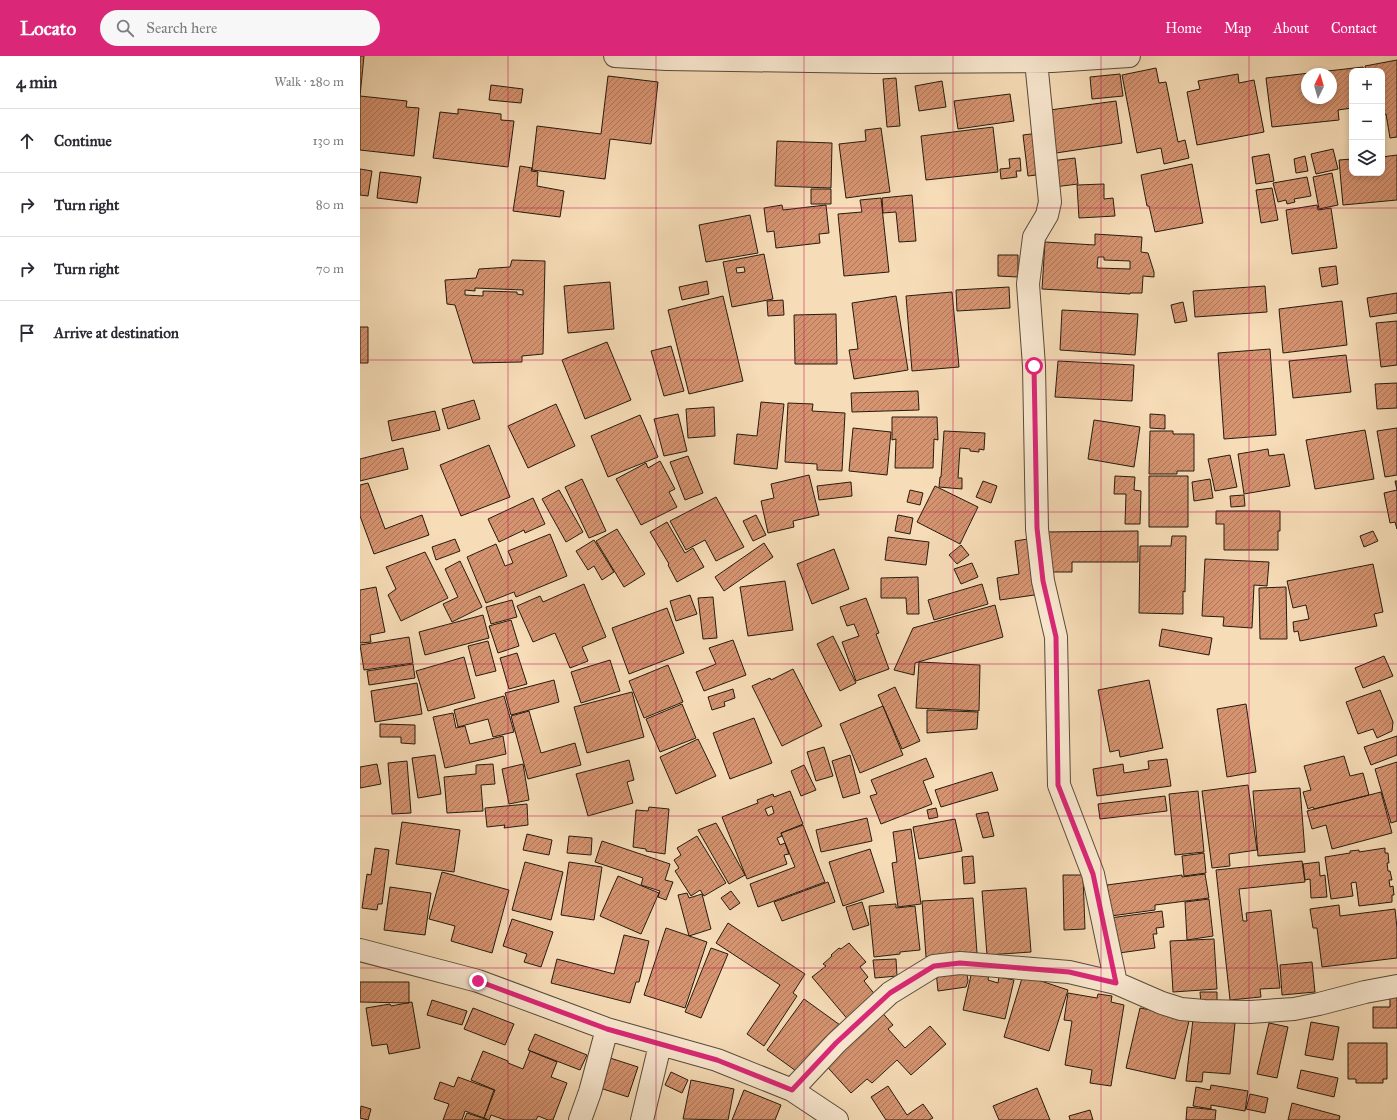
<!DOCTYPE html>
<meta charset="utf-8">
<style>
:root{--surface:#fff;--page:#f7f7f7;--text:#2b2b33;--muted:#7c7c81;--line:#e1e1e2;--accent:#db2777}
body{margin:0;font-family:"IM FELL Great Primer",serif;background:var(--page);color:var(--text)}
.controls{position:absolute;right:12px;top:12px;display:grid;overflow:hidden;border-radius:8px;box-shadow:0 2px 6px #0003}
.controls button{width:36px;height:36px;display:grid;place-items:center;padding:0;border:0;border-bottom:1px solid var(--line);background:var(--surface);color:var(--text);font:20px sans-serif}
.compass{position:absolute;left:941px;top:12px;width:36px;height:36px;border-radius:50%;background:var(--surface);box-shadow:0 2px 6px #0003;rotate:5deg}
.stop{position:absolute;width:12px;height:12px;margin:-9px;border:3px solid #db2777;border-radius:50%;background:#fff}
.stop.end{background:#db2777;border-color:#fff;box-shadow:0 1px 4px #0008}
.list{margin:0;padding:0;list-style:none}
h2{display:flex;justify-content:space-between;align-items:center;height:52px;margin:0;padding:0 16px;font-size:17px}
h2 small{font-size:13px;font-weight:400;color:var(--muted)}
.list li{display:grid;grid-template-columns:26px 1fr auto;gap:12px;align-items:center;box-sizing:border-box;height:64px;padding:0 16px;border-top:1px solid var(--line)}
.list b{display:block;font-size:15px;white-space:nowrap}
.list em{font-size:13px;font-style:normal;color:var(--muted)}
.icon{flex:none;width:22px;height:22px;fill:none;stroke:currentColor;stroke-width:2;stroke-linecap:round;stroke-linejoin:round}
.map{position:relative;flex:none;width:1037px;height:1064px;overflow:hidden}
header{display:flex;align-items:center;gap:24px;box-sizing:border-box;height:56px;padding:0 20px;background:var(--accent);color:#fff}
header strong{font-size:19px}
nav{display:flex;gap:22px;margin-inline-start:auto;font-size:14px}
.search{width:280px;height:36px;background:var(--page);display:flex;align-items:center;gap:10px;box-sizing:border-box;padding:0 14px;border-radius:22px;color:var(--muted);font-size:15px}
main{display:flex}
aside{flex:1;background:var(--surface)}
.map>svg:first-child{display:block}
.building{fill:url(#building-hatch);stroke:#261b0f;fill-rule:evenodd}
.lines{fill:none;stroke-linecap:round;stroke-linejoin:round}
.minor-casing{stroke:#5a4b39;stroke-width:24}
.minor{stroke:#f9e8d0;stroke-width:22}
.route{stroke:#db2777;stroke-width:5}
.grid{fill:none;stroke:#c2185b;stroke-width:1;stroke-opacity:0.55}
</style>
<header>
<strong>Locato</strong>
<div class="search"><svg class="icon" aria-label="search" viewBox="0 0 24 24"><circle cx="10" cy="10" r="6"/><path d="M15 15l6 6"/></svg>Search here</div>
<nav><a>Home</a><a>Map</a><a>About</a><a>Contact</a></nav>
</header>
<main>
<aside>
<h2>4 min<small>Walk · 280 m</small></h2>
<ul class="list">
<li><svg class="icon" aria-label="ahead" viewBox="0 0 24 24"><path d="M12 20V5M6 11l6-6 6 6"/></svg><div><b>Continue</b></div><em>130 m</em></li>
<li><svg class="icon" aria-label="right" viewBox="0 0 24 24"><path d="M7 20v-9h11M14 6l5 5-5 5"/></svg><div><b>Turn right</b></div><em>80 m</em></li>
<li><svg class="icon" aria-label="right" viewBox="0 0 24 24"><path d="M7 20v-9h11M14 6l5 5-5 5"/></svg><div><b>Turn right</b></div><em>70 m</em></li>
<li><svg class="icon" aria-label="arrive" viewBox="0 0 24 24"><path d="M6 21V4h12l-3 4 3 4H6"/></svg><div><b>Arrive at destination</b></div></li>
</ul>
</aside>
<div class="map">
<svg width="1037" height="1064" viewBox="0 0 1037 1064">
<defs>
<pattern id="building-hatch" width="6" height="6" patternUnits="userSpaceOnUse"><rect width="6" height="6" fill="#d59370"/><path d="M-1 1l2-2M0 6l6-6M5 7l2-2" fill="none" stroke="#ad775a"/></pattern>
</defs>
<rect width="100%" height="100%" fill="#f6dcb7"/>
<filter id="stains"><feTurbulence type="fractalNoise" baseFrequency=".005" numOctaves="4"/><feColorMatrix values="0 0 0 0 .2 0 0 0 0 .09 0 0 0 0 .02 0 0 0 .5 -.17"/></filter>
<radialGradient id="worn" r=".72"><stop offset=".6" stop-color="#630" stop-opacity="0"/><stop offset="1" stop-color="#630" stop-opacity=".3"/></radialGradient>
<path class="building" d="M0,0h4l-4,40 47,5 -1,6 13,1 -5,48 -54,-6z
M1037,4v77l-7,1 -4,-24 -4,1v-44h-16l-1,-5z
M1003,11l1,4h-12v37l-14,2 1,10 -67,7 -6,-49zM947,18h24v24h-24z
M796,12l3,15 7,-1 12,60 7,-2 4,18 -25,6 -3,-16 -24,5 -15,-78z
M760,18l3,22 -31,3 -2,-22z
M878,18l1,9 15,-3 10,52 -67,13 -10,-53 13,-3 -2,-8z
M248,20l50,6 -7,62 -41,-5 -5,40 -73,-9 5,-44 64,8z
M536,22l4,48 -13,1 -4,-48z
M582,25l4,26 -27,4 -4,-25z
M131,29l32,4 -2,14 -32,-3z
M650,38l4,27 -56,8 -4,-28z
M756,45l6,42 -66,10 -6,-43z
M98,53l43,5v6l13,1 -6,46 -75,-9 7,-46 18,2z
M633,71l5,45 -72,8 -5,-44z
M521,72l9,64 -44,6 -7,-54 27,-3 -1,-11z
M679,77l6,41 -17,2 -5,-41z
M417,85l55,2 -1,45 -56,-2z
M973,93l5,20 -22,5 -5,-20z
M909,98l5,27 -18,3 -4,-27z
M1037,99v45l-54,5 -4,-45 13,-1v14h30v-16z
M945,100l3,15 -12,2 -2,-14z
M660,102l1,13h-5l1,6 -16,2 -1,-10 10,-1 -1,-9z
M715,102l3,26 -24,3 -3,-26z
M832,108l11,59 -48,9 -6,-26h-2l-6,-31z
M160,110l12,2 -1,3 7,1 -1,14 27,5 -4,26 -47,-6z
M0,113l12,2 -4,25 -8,-1z
M20,116l41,5 -4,26 -40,-5z
M972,117l6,32 -19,4 -6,-32z
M947,121l4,19 -17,3 1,3 -8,2 -1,-4 -8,2 -5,-19z
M744,128v15l9,-1 2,18 -36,2 -2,-33z
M912,132l6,32 -17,3 -5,-33z
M451,133h20v15h-20z
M552,139l4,46 -17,1 -3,-30 -13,1 -1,-15z
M521,142l8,74 -45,4 -6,-62 24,-2 -2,-12z
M422,149l1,5 43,-5 3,28 -10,1 1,9 -44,5 -2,-17 -7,1 -3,-24z
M957,149l1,5 13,-2 6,40 -45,6 -6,-44z
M390,159l8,38 -52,9 -7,-37z
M735,178l47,3 -1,15 7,1 6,19v5l-11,-1 -1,17h-12v1l-88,-5 3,-47 50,3zM738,201h6v3l26,1v8l-33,-1z
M404,198l9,45 -41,8 -9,-45zM384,211l1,5 -8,1 -1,-5z
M638,199h20v22l-20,-1z
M152,204l33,1 -2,93 -21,2v6l-49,1 -18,-58 -8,-1 -2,-24 31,-2 3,-9 31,-2zM115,232l48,2v5l-6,-1v-2l-34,-1v5l-18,-1v-5l10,1z
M976,210l2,18 -16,3 -3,-19z
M347,225l2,13 -27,6 -3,-13z
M250,226l4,47 -46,4 -4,-47z
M905,230l2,26 -72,5 -2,-26z
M649,231l1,21 -53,3 -1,-21z
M592,236l7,75 -47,4 -6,-75z
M1037,237v20l-27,4 -3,-19z
M363,240l20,85 -54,13 -21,-84z
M536,240l12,74 -54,9 -5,-29 9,-1 -6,-46z
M423,244l1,15 -16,1 -1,-15z
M982,245l5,44 -64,8 -4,-44z
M823,246l4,19 -12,2 -4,-18z
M702,254l76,4 -3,41 -75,-5z
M476,258l1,50h-42l-1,-49z
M1037,265v44l-16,2 -5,-44z
M0,271h8v36h-8z
M247,286l24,58 -46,19 -23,-59z
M311,290l13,45 -20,5 -13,-45z
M910,293l6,86 -52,4 -6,-86z
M986,299l5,37 -58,6 -4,-37z
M698,305l76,4 -2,36 -77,-4z
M1037,327v25l-20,1 -2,-25z
M558,335l1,19 -67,2 -1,-19z
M114,344l6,19 -32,10 -6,-20z
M401,346l23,2 -7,65 -43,-5 3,-30 20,2z
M428,347l25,1 -1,7 33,2 -3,58 -25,-1v-6l-32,-2z
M196,348l19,42 -47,22 -20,-42z
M354,351l1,29 -27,2 -2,-29z
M75,355l5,19 -48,11 -4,-20z
M318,358l9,37 -23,5 -10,-37z
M790,358l15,1v14l-15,-1z
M280,359l18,42 -50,20 -17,-41z
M532,361h45l1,23 -4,-1 -1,29h-38l1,-29 -4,1z
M734,364l46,7 -6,40 -46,-8z
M493,372l38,4 -4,43 -38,-4z
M1037,372v47l-12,2 -8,-46z
M1005,374l9,49 -59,10 -9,-49z
M584,375l41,2 -1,17 -5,-1v3l-9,-1v-2l-10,-1 -2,30h4v11l-23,-2 1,-10h1z
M790,375h23v3h21v37h-17v3h-28z
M129,389l21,52 -49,19 -21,-51z
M43,392l5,21 -48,12v-22z
M908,393l1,7 15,-2 6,32 -46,8 -6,-40z
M870,399l7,32 -22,4 -7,-32z
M328,400l15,37 -18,7 -15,-38z
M300,405l15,28 -6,3 8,15 -36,18 -25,-46 30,-16 2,5z
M449,419l10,40 -26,6 1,6 -26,6 -7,-32 13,-3 -3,-14z
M755,420l20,1 -1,13 7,1 -1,33h-15l1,-30h-12z
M789,420h39v51h-39z
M222,423l24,52 -17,7 -24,-51z
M850,423l3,19 -19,3 -2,-19z
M623,425l14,5 -6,17 -15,-6z
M1035,425h2v48l-2,-7 -5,1 -6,-30 13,-3z
M491,426l1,14 -33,4 -2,-14z
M8,427l17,46 37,-14 7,20 -55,19 -14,-38v-31z
M575,430l43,21 -18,37 -43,-22z
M199,434l24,42 -17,10 -24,-43z
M550,434l13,3 -3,12 -13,-3z
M884,439l1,11 -14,1 -1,-11z
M356,441l28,50 -28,14 -11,-21 -19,10 -16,-29z
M173,442l12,26 -20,9 -1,-3 -25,12 -11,-23z
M856,455h64v20h-2v19h-54v-26h-8z
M396,459l10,20 -13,6 -10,-20z
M538,459l15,3 -3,16 -15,-3z
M307,466l18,31 8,-5 11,19 -27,15 -9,-17 1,-1 -19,-32z
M257,473l28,45 -21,13 -28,-46z
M778,475v31h-66v10h-29v-40z
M1013,475l5,10 -14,6 -4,-11z
M190,478l17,42 -51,21 -2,-5 -28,11 -19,-46 29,-13 9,22 8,-3 -5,-12z
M812,480h14l-1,56 -2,-1v23l-44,-1 1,-67h31z
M528,481l41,5 -3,23 -41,-5z
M674,482l7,56 -41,6 -3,-22 22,-4 -4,-33z
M95,483l5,12 -24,9 -4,-13z
M234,484l20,32 -12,8 -8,-14 -6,4 -12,-19z
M404,487l9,14 -49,34 -9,-14z
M601,489l8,10 -12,9 -8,-9z
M474,493l15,40 -37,15 -15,-40z
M65,496l23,46 -47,23 -13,-26 8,-6 -10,-22z
M845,503l64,3 -2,24 -13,-1 -2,43 -29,-2 1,-9 -22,-1z
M100,505l22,46 -30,15 -9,-18 15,-7 -13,-28z
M612,507l6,14 -17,7 -7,-15z
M1013,508l10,48 -9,2 3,12 -77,15 -2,-10 -4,1 -1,-10 16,-3 -3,-14 -13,3 -6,-27z
M558,521l1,37h-12l-1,-16h-25v-20z
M425,525l8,49 -45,6 -8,-49z
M224,528l22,53 -24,10 6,14 -18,7 -15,-35 -22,9 -16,-36 23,-10 3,6z
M622,528l6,20 -54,16 -6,-20z
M16,531l9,45 -15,3 1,7 -11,1v-53z
M926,531l1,52h-27l-1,-51z
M330,539l7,19 -21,7 -6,-20z
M353,541l4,41 -14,1 -5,-41z
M506,542l13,35 -3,1 13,35 -33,12 -14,-39 17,-6 -5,-12 -7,2 -7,-19z
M152,544l5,17 -26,7 -5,-17z
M635,549l8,32 -88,26 -1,12 -20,-5 19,-42z
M307,552l17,45 -55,21 -17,-46z
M123,559l6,23 -64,17 -6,-23z
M151,564l8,26 -21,7 -9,-27z
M802,573l50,9 -3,17 -50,-9z
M473,580l23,47 -16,8 -23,-47z
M49,581l4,26 -49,7 -4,-25z
M373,584l13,35 -42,16 -8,-19 20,-8 -7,-16z
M128,585l8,30 -20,5 -8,-30z
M157,597l10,31 -18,5 -9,-31z
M1024,600l9,20 -30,12 -8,-20z
M104,601l11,41 -47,13 -12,-40z
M250,604l10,31 -39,12 -10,-31z
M559,606l61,3 -1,46 -63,-3z
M53,608l2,14 -46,7 -2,-14z
M308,609l15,37 -39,16 -15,-37z
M433,613l29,57 -40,20 -30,-60 18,-8 1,2z
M194,624l5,22 -48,13 -6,-22z
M789,624l14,68 -43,9 -1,-7 -9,2 -12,-62z
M57,627l5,31 -47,8 -4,-31z
M535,631l25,54 -18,8 -24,-54z
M373,633l2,9 -11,4 1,4 -13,4 -4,-13z
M1020,634l13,32 -1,9 -15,7 -4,-9 -15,5 -12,-32z
M272,636l12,45 -57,16 -13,-46z
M144,640l10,36 -21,5 -5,-18 -30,8 -4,-17z
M322,648l14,34 -36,14 -14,-33z
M886,648l10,68 -29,5 -10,-68z
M523,650l20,49 -43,18 -20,-49z
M567,654l51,2 -1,17 -50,4z
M169,655l12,42 34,-10 6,22 -53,14 -17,-63z
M93,657l3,15 9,-2 5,18 33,-8 3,18 -61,14 -12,-51z
M394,662l18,45 -42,16 -17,-46z
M20,668l35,1v19l-14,-1v-6h-21z
M1037,680v19l-26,10 -7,-18z
M338,683l18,37 -40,18 -16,-37z
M464,691l9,29 -17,5 -9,-29z
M75,699l6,39 -23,4 -6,-40z
M490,699l10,38 -17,5 -11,-37z
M984,700l6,20 13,-3 6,22 -55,14 -1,-2 -5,2 -5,-17 8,-2 -7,-24z
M566,702l8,19 -11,4 9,23 -51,20 -11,-28 7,-2 -6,-14z
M807,703l4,27 -74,10 -4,-27 30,-5 1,9 25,-4 -1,-8z
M269,704l5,20 -7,2 6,21 -45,13 -12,-42z
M47,705l4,52 -19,1 -4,-51z
M1037,706v59l-6,2 -16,-54z
M17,708l4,20 -21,4v-21z
M133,708l2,20 -14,1 2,26 -36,2 -3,-36 32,-3v-9z
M163,708l6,36 -20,4 -7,-35z
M444,709l12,25 -15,6 -10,-25z
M632,716l6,18 -57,17 -6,-17z
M888,729l9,65 -28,4 1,12 -18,2 -10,-77z
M940,732l5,64 -47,4 -5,-65z
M430,735l13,33 -22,9 1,3 -5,2 3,7 5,-2 4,11 -5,1 3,9 -40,15 -25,-62 36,-14 -1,-3 16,-6 1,3zM412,750l2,7 -6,3 -3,-7z
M838,735l6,61 -29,3 -6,-61z
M1021,736l11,41 -60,16 -6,-24 -14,4 -5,-18z
M805,740l2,15 -67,8 -2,-15z
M167,748l1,21 -24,3 1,-3 -18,2 -2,-19z
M289,751l20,2 -4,45 -19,-3v-2l-13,-2 3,-37 12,1z
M576,752l2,9 -9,2 -2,-9z
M628,756l6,24 -11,2 -7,-24z
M507,762l5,23 -51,11 -5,-22z
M595,763l7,32 -43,8 -6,-32z
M42,766l58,8 -6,42 -58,-8z
M356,767l29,52 -16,9 -31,-54z
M443,769l22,57 -67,25 -8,-23 45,-17 -14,-34z
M551,773l10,75 -23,3 -6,-44 5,-1 -4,-30z
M167,778l25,6 -3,15 -26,-5z
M209,780l23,2 -1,17 -24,-2z
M337,780l29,47 -22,13 -4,-6 -9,6 -16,-25 4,-3 -5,-8 7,-5 -4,-7z
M242,785l68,23 -5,16 8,2 -7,18 -8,-3 2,-6 -19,-6 2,-7 -48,-16z
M15,792l14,2 -7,54h-4l-1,6 -15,-2 5,-34 4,1z
M1025,792v5h3l1,10h-2l1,8h2l2,9h-3l1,7 3,-1 1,9h-2v7l-33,4 -3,-24 -5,1 2,13 -22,3 -6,-42 25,-4v-2l9,-1v2z
M510,793l14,43 -41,14 -14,-44z
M844,797l2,20 -22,3 -2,-20z
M613,800l2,27 -11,1 -2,-27z
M942,805l3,21 -66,7 4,32h4l-1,-8 25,-3 9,78 -20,1 1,8 -31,3 -14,-130z
M165,806l38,10 -12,48 -39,-10z
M209,806l33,5 -8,53 -33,-5z
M959,806l1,14 5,-1 2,22 -16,1 -1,-19 -5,1 -2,-16z
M82,816l67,18 -17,63 -41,-12 4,-15 -26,-7z
M845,818l4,24 -54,7v5l-44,6 -4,-31 75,-10v2z
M703,819h20l2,54 -21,1z
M258,820l41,17 -18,41 -41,-18z
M468,826l7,20 -53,19 -8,-19z
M30,831l41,6 -6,42 -41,-5z
M666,832l5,64 -44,3 -5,-64z
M371,835l9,12 -10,7 -9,-12z
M327,837l2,5 13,-4 9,35 -22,7 -11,-41z
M613,842l4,55 -51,4 -4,-56z
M849,843l4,37 -26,4 -2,-38z
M502,846l7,23 -16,5 -7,-23z
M536,848v4l19,-2 5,44 -20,2v2l-26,3 -5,-51z
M979,849l1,11 55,-7 2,19v30l-75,9 -5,-39h-4l-3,-19z
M802,855l2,16 -8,1 1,6h-4l2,14 -36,5 -9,-35z
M152,863l41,13 -12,35 -17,-5 3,-8 -24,-8z
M368,867l77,51 -12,19 4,3 -33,50 -17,-12 33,-49 -64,-42z
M306,872l41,14 -22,66 -41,-13z
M264,879l25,6 -10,41h-3l-6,21 -79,-20 6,-24 57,15z
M854,883l3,50 -44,3 -3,-51z
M489,887l17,19 -6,5 8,10 -4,4 12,15 -26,26 -38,-45 14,-11 -3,-2 9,-8 -1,-1 8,-7 2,1z
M351,892l17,6 -27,64 -16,-6z
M536,903l1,17 -22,2 -2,-18z
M952,906l3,30 -33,3 -2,-30z
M606,911l2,14 -2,6 -28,4 -2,-20z
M612,915l17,3 -1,6 10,3 1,-6 15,3 -9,39 -42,-9z
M663,919l45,15 -19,61 -45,-14z
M0,926h49v21l-49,-1z
M840,936h17v12h-16z
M708,937l29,5 1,-4 14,2 -1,6 13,3 -13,81 -21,-3 2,-13 -27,-5 7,-44 -8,-1z
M1030,939l7,1v32h-24v-21h17z
M444,943l36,26 -37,51 -36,-26z
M72,944l35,11 -5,14 -35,-10z
M52,946l8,46 -31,6 -2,-10 -15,2 -6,-38 24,-4 1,2z
M113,952l41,16 -9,21 -41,-16z
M780,952l50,9 -15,62 -49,-11z
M519,953l14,16 -5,4 17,19 25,-22 16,18 -35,31 -14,-15 -25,23 -5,-4 -16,14 -30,-33z
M833,963l42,4 -5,51 -27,-2 -1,10 -16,-1z
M951,966l28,5 -6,33 -28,-5z
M909,967l19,4 -11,51 -20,-4z
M175,978l52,21 -7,15 -52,-20z
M988,987h39v36h-4v4h-27v-4h-8z
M123,995l25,10v2l15,6 7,-18 27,11 -6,15 16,6 -14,37h-5l-10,-4 -2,4h-31l-14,-5 -2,5 -5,-2 11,-28 -24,-10z
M250,1002l28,9 -10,30 -28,-9z
M941,1014l37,8 -4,19 -37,-9z
M311,1016l17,8 -6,13 -17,-8z
M98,1021l36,13 -10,28 -19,-7 -3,9h-19l6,-16 -15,-5 6,-17 14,5z
M331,1024l43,9 -6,31 -45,-1z
M851,1029l37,6 -3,20 -34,-6v4l-18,-3 3,-19 14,3z
M528,1030l19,29 16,-11 10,14 -4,2h-43l-15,-23z
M677,1032l13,32h-51l-6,-14z
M384,1034l37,15 -6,15h-43z
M890,1038l18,4 -3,15 -19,-4z
M932,1047l48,13 -1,4h-51z
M1,1050l10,3 -3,11 -8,-2z
M827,1051l29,3 -1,10h-29z
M730,1054l3,10h-23l-1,-4z
M107,1057l21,7h-24z"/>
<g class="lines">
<g class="minor-casing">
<path id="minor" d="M255,0l51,3 210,3 176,-1 77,-5
M676,5l14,141 -3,13 -13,22 -6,47 6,82 3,163 6,52 13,56 3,148 34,89 23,109
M0,894l118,31 129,48 110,31 75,30 45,30
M432,1034l44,-47 54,-50 44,-27 26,-3 109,9 47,11 46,20 19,6 23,2 46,1 44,-3 25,-5 46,-12 32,-6
M220,1064l10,-28 17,-63
M282,1064l18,-75"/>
</g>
<use href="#minor" class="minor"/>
</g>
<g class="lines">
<path class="route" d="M118,925l129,48 110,31 75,30 44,-47 54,-50 44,-27 26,-3 109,9 47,11 -23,-109 -35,-89 -2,-148 -13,-56 -6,-53 -3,-162"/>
</g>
<path class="grid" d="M148,0v1064M296,0v1064M444,0v1064M593,0v1064M741,0v1064M889,0v1064M0,152h1037M0,304h1037M0,456h1037M0,608h1037M0,760h1037M0,912h1037"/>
<rect width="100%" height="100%" filter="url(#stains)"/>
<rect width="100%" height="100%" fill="url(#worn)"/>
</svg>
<div class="controls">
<button>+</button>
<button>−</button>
<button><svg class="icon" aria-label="layers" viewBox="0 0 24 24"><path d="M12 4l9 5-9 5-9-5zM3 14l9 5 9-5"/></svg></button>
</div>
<svg class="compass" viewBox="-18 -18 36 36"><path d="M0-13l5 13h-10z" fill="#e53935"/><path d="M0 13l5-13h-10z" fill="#7c7c81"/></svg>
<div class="stop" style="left:674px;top:310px"></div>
<div class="stop end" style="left:118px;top:925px"></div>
</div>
</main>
